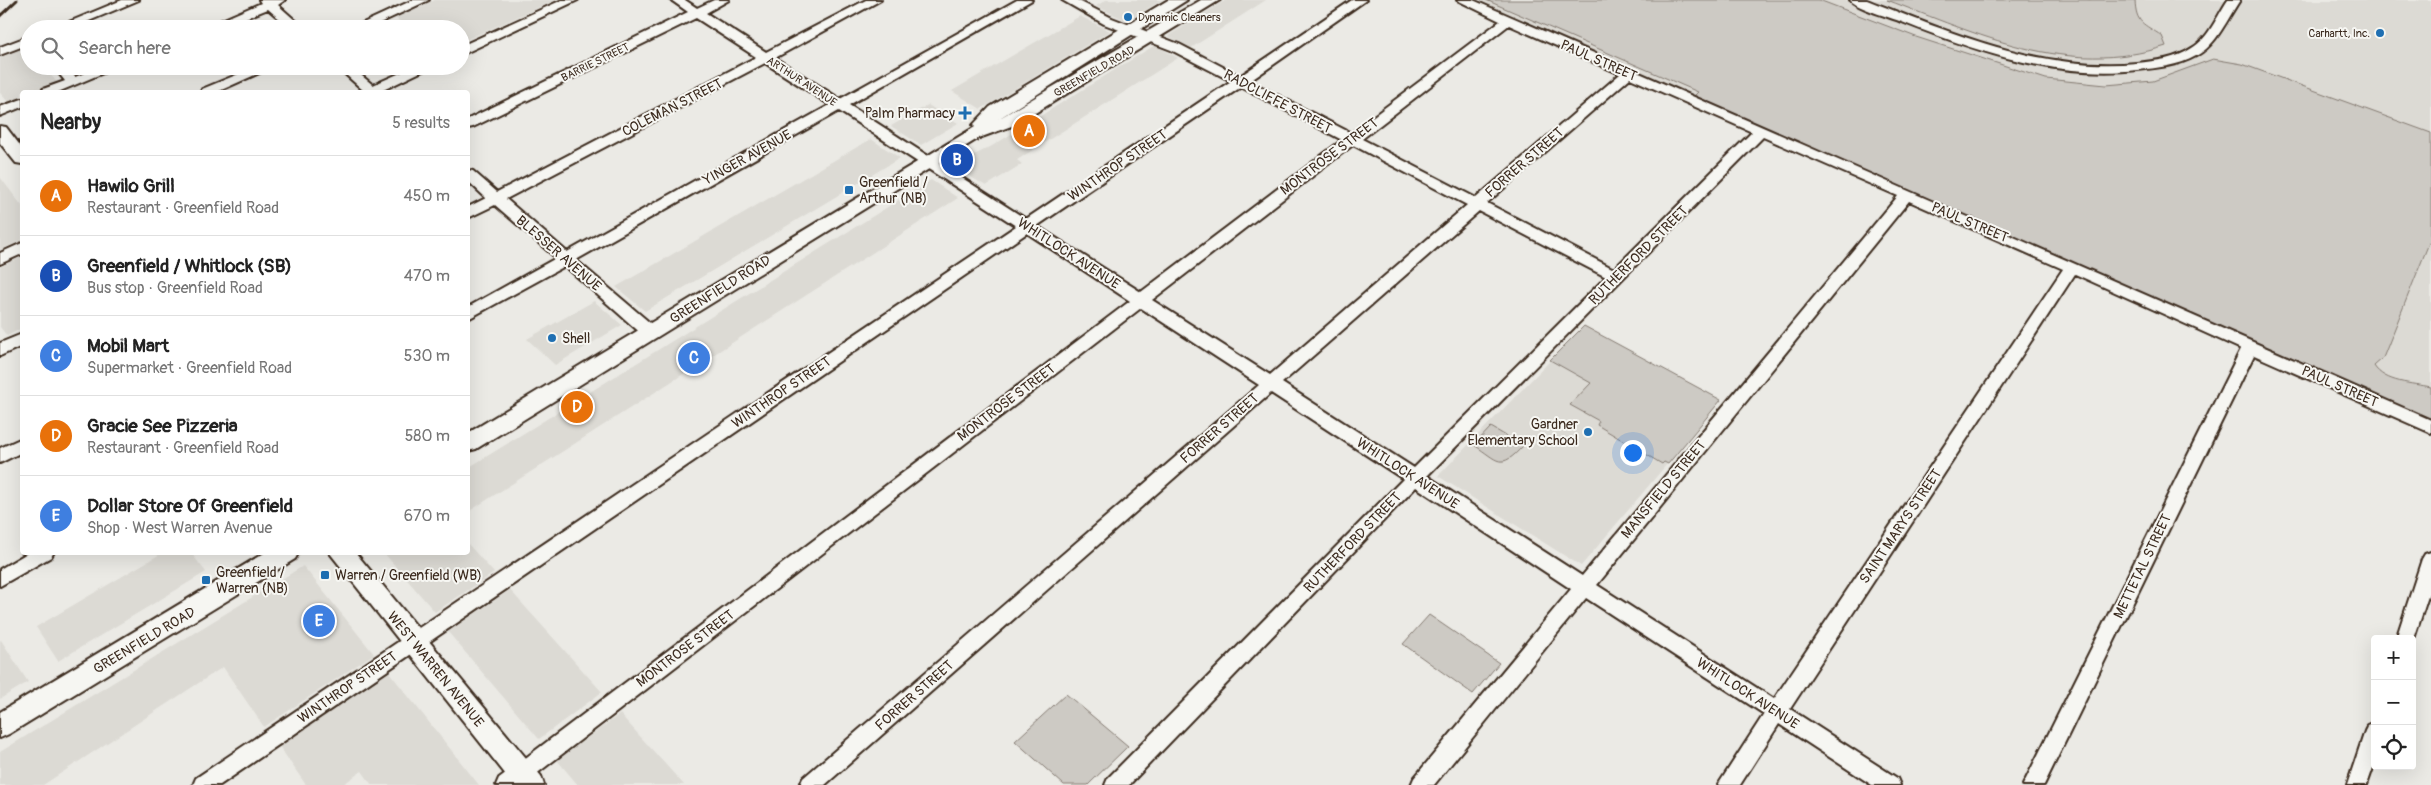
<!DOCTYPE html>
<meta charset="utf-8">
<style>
:root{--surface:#fff;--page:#f6f6f6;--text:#222;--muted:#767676;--line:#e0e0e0;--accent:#111827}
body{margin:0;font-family:Pangolin,sans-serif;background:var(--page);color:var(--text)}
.controls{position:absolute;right:15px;bottom:15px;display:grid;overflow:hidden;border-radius:5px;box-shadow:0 5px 20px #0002}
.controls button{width:45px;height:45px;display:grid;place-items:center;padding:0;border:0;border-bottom:1px solid var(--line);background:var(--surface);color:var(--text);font:25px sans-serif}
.you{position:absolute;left:1632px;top:452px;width:18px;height:18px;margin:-12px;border:4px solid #fff;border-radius:50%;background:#1a73e8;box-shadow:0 0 0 8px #1a73e833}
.badge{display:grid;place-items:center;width:32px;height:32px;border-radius:50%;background:var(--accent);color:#fff;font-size:16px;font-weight:700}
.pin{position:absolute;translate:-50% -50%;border:2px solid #fff;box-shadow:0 1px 5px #0006}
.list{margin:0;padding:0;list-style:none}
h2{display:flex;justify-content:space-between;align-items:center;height:65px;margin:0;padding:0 20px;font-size:21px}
h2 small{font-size:16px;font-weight:400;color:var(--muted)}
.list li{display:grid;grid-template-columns:32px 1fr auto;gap:15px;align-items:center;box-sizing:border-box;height:80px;padding:0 20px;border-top:1px solid var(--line)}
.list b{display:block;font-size:19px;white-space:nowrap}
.list p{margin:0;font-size:16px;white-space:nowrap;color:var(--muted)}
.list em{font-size:16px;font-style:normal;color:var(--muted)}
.icon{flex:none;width:28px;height:28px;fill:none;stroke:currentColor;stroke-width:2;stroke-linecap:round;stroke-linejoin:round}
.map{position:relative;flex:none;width:2431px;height:785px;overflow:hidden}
.search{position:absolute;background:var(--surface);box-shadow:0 5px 20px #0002;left:20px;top:20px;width:450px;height:55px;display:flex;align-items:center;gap:12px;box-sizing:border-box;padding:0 18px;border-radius:28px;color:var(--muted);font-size:19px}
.panel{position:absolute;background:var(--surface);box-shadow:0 5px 20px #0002;left:20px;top:90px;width:450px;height:465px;border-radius:5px}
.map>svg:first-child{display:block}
.built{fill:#dcdad4}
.green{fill:#cdcac4;stroke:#847a71}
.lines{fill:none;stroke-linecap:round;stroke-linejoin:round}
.minor-casing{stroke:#3b2a1e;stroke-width:4}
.major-casing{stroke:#3b2a1e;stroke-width:4}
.minor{fill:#f6f6f2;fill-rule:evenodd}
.major{fill:#f6f6f2;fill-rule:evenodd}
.rail{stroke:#3b2a1e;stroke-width:3}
.poi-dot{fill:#1f6fb2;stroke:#f6f6f2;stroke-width:2}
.labels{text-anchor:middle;stroke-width:4;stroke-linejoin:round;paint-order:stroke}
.far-poi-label{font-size:11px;fill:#3b2a1e;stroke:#f6f6f2;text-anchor:start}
.far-street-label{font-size:11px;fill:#3b2a1e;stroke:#f6f6f2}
.street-label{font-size:14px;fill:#3b2a1e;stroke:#f6f6f2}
.poi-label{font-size:14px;fill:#3b2a1e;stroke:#f6f6f2;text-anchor:start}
</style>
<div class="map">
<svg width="2431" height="785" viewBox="0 0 2431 785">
<rect width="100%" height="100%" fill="#ebeae5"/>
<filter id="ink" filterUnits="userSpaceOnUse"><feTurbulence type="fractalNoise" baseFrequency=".02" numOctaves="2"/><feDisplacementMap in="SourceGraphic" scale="10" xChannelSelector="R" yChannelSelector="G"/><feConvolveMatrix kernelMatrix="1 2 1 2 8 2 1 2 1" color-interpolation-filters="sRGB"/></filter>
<g filter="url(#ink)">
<path class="built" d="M435,0h121l-95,42v-13h-51l-16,-12z
M1106,0h56l-35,21 -31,-15z
M1226,0h40l-75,48 -23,-12z
M1468,0h963v421z
M1080,16l30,15 -129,78 -29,-18z
M1155,45l23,13 -161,102 5,4 -36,22 -33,-20 39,-20z
M25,47l4,5v14h13l16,17 -23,9h-13v6l-13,5 -9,-10v-36z
M928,105l30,18 -37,22 -30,-19z
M871,139l29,19 -255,153 -29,-24z
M0,177l22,29v34l-22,10z
M931,180l27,18 -490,314v-44z
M22,257v71l-15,8 -7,-9v-60z
M594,301l28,24 -67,40 -28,-26z
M1584,326l137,74 -140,166 -143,-90z
M468,544l26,29 -59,39 -51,-59 84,-1z
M162,553h29l15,19 -148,89 -22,-34z
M303,566l71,88 -110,73 -41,-60 -180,118h-43v-33z
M510,590l92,102 -63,47 -91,-107z
M1,640l27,42 -28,17v-58z
M389,672l90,113h-107l-10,-14 -20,14h-36l-27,-39z
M620,714l64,71h-106l-21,-25z"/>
<path class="green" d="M1486,0h333l97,37 130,42 60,6 47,-4 60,-22 29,5 189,69v105l-48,120 -9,8c11,17 38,17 57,21v35l-739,-324 6,-6z
M1887,0h248c1,24 8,23 27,36l4,10c-99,32 -188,-12 -279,-46z
M1584,326l137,74 -53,64 -4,-2 -2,2 -65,-39 2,-4 -29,-16 21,-22 -41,-23z
M1491,427l32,19c-23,25 -24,15 -49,-1z
M1429,615l70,48 -26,31 -70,-50z
M1066,694l62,52 -40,39h-24l-49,-44z"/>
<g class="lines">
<g class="minor-casing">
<path id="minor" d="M122,0h17l-69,29h-18z
M259,0h26l-7,5 27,24h-14l-23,-20 -50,20h-17l60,-26z
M413,0h16l-62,29h-17z
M562,0h16l-117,55v-9z
M671,0h14l12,8 17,-8h15l-23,13 60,39 100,-52h15l-106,58 65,41 177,-99h15l-183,105 177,114 205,-138 -60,-31 -67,-26 -42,-24h15l35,18 67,26 61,32 112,-76h14l-116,81 101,52 149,-112 -43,-21h16l958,420v13l-177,-78 -210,430h-21l218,-436 -166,-75 -285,435 107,69 3,7h-28l-93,-61 -39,61h-22l46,-71 -178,-116 -152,187h-23l3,-7 157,-189 -155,-102 -287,298h-24l3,-7 295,-299 -132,-86 -446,392h-25l3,-7 456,-393 -118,-77 -619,477h-26l3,-7 631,-477 -103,-68 -807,552h-27l3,-7 820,-552 -177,-115 -263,149 80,68 2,4 -2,4h-12l-79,-70 -97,53v-12l88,-49 -61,-53 -27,13v-11l18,-9 -18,-17v-11l5,1 24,21 259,-135 -60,-39 -223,109 -5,1v-9l220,-107zM1509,25l111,49 -144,124 -114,-59zM765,63l65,42 -263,147 -61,-53zM1630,78l122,54 -138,137 -127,-66zM1241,87l101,53 -201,152 -104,-66zM1763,137l135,59 -316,380 -155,-100zM1353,145l114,60 -197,170 -118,-75zM1909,201l154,68 -289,430 -177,-114zM1479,211l127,66 -192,191 -132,-85z
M1850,0h17c87,34 175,72 270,63 19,-2 39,-4 55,-15 17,-10 25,-32 36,-48h12c-13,19 -23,45 -44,56 -18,10 -39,12 -58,14 -83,9 -160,-18 -236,-48 -12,-5 -44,-13 -52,-22z
M29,36v8l-29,11v-8z
M53,66h13l9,11 27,-11h18l-62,26h-16l1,-3 22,-8z
M258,66h17l-58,26h-16l1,-3z
M336,66h14l23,19 43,-19h17l-54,26h-16l1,-1z
M22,99v8l-22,9v-9z
M22,243v11l-22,10v-11z
M22,334v12l-22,10v-13z
M22,438v14l-22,11v-15z
M29,552h25l-3,5 -51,29v-17z
M2431,552v35l-17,52 -2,5v-5h-16l26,-80 3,-5z
M2375,722v40l-8,23h-20l18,-54 3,-6z"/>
</g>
<g class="major-casing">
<path id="major" d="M1168,0h19l-189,119 203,-119h19l-203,124 -38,14 -503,311 -8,2v-18l507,-306 -2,-2 17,-18z
M0,126l6,1 16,21v16l-6,-1 -16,-20z
M266,552h33l-4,7 -286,175 -9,4v-26z
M329,552h26l186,224 3,9h-30z"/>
</g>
<use href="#minor" class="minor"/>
<use href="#major" class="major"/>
<path class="rail" d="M0,16l17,-16"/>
</g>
</g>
<g class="poi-dot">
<circle cx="1128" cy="17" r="5"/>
<circle cx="2380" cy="33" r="5"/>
<path d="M962.5 105.5h5v5h5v5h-5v5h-5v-5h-5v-5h5z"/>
<rect x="844" y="185" width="10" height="10" rx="2.5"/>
<circle cx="552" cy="338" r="5"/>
<circle cx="1588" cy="432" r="5"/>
<rect x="320" y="570" width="10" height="10" rx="2.5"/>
<rect x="201" y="575" width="10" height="10" rx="2.5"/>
</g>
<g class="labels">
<g class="far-poi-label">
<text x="1138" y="21">Dynamic Cleaners</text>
<text x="2370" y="37" text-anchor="end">Carhartt, Inc.</text>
</g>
<g class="far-street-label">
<text transform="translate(595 62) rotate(-26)" y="4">BARRIE STREET</text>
<text transform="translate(1094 71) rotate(-30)" y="4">GREENFIELD ROAD</text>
<text transform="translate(802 81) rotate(33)" y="4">ARTHUR AVENUE</text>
</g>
<g class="street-label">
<text transform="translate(1599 60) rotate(24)" y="5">PAUL STREET</text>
<text transform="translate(1278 101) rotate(28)" y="5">RADCLIFFE STREET</text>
<text transform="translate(672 107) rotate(-27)" y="5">COLEMAN STREET</text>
<text transform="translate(1329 156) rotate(-37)" y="5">MONTROSE STREET</text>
<text transform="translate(747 157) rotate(-29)" y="5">YINGER AVENUE</text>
<text transform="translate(1524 162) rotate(-41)" y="5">FORRER STREET</text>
<text transform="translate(1117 165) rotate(-34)" y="5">WINTHROP STREET</text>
<text transform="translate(1970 222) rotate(23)" y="5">PAUL STREET</text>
<text transform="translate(559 253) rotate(41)" y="5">BLESSER AVENUE</text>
<text transform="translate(1069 253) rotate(33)" y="5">WHITLOCK AVENUE</text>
<text transform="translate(1638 255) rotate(-45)" y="5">RUTHERFORD STREET</text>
<text transform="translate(720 289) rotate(-32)" y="5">GREENFIELD ROAD</text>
<text transform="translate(2340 386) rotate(24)" y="5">PAUL STREET</text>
<text transform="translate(781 392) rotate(-34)" y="5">WINTHROP STREET</text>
<text transform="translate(1006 402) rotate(-37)" y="5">MONTROSE STREET</text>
<text transform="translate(1219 428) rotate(-41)" y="5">FORRER STREET</text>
<text transform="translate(1408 473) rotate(33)" y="5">WHITLOCK AVENUE</text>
<text transform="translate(1663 489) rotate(-50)" y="5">MANSFIELD STREET</text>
<text transform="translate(1900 526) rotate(-56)" y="5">SAINT MARYS STREET</text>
<text transform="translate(1352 542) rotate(-46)" y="5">RUTHERFORD STREET</text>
<text transform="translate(2142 566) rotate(-64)" y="5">METTETAL STREET</text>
<text transform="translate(144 640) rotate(-31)" y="5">GREENFIELD ROAD</text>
<text transform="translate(685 648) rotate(-37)" y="5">MONTROSE STREET</text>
<text transform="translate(436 669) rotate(51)" y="5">WEST WARREN AVENUE</text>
<text transform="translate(347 687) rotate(-34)" y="5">WINTHROP STREET</text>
<text transform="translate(1748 693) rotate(33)" y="5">WHITLOCK AVENUE</text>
<text transform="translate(914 695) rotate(-41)" y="5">FORRER STREET</text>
</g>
<g class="poi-label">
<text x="955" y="118" text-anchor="end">Palm Pharmacy</text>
<text x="859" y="187">Greenfield /<tspan x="859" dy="16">Arthur (NB)</tspan></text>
<text x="562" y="343">Shell</text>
<text x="1578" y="429" text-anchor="end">Gardner<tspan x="1578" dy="16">Elementary School</tspan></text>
<text x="216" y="577">Greenfield /<tspan x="216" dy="16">Warren (NB)</tspan></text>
<text x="335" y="580">Warren / Greenfield (WB)</text>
</g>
</g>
</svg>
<div class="controls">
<button>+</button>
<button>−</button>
<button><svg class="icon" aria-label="locate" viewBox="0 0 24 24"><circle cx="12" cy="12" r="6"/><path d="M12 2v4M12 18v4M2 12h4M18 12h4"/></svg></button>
</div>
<div class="you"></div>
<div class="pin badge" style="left:1029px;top:131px;background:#e8710a">A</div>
<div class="pin badge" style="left:957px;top:160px;background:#1a4fb4">B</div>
<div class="pin badge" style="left:694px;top:358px;background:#3f7fe0">C</div>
<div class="pin badge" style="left:577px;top:407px;background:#e8710a">D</div>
<div class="pin badge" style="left:319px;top:621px;background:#3f7fe0">E</div>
<div class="search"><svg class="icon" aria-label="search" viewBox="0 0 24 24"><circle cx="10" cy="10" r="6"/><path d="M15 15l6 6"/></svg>Search here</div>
<section class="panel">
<h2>Nearby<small>5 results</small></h2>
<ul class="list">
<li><span class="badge" style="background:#e8710a">A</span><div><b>Hawilo Grill</b><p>Restaurant · Greenfield Road</p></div><em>450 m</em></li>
<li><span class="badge" style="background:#1a4fb4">B</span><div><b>Greenfield / Whitlock (SB)</b><p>Bus stop · Greenfield Road</p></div><em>470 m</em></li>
<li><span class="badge" style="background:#3f7fe0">C</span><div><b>Mobil Mart</b><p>Supermarket · Greenfield Road</p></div><em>530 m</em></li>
<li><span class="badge" style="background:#e8710a">D</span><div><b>Gracie See Pizzeria</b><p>Restaurant · Greenfield Road</p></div><em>580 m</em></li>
<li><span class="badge" style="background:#3f7fe0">E</span><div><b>Dollar Store Of Greenfield</b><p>Shop · West Warren Avenue</p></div><em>670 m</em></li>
</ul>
</section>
</div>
